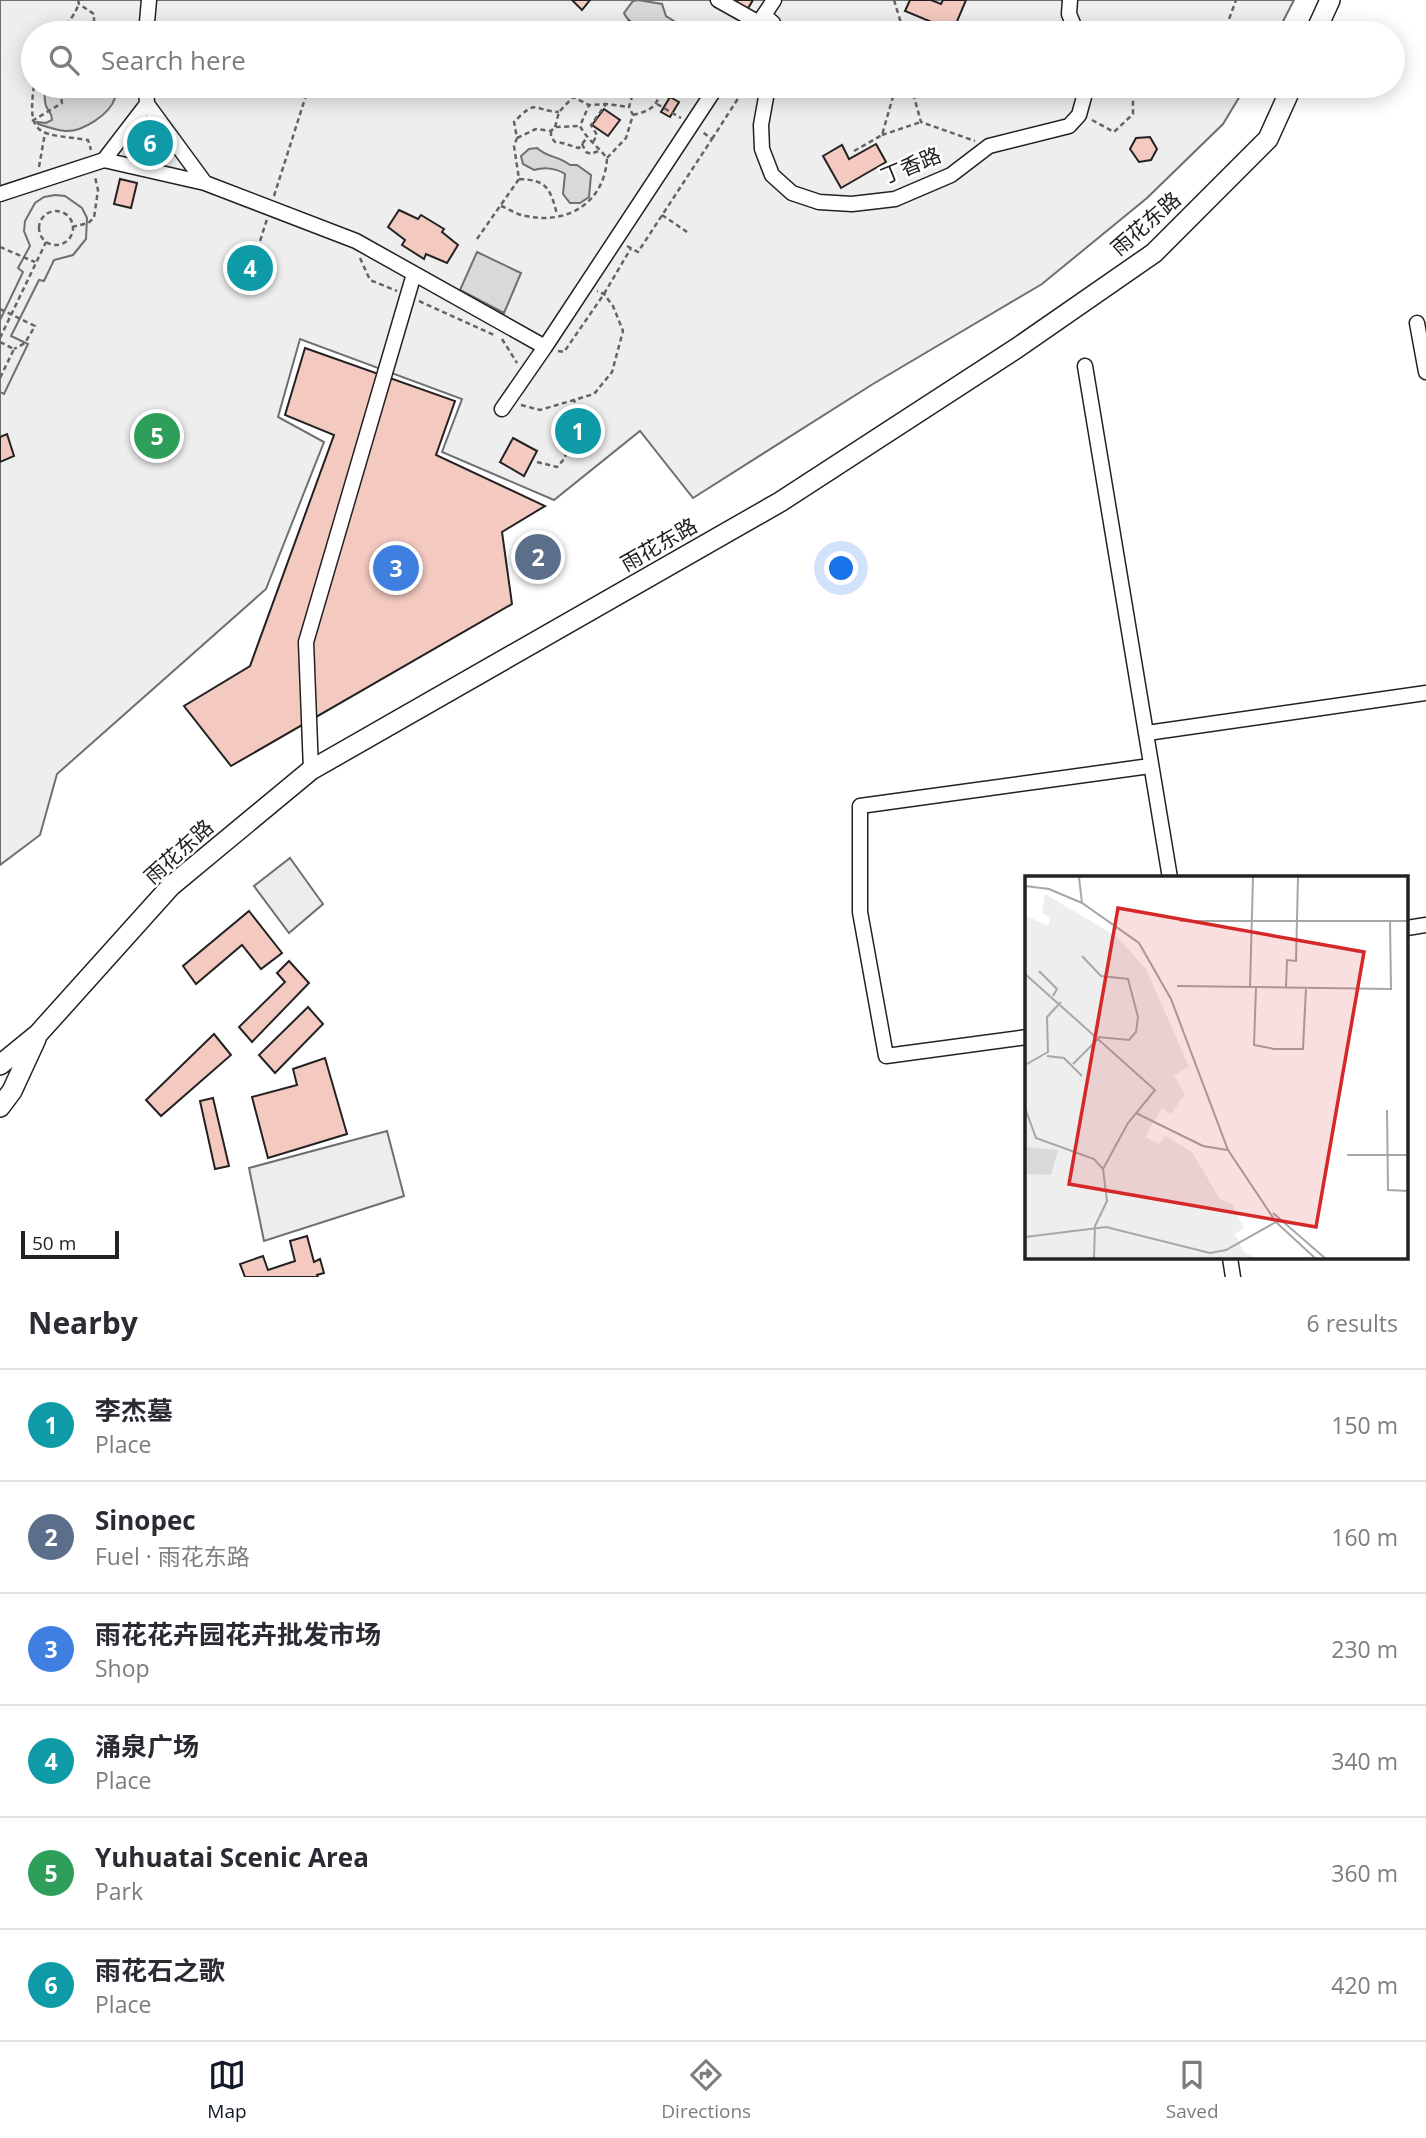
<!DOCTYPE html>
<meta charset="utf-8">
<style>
:root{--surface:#fff;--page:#f2f2f3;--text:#2b2b33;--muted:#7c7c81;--line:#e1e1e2;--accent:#111827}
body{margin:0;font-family:"Open Sans","Noto Sans SC",sans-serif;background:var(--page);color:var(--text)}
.scale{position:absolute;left:21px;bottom:18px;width:98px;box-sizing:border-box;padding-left:7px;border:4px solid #222;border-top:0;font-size:19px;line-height:24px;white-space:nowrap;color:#222;-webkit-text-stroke:5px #fff;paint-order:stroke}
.you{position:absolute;left:842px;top:569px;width:24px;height:24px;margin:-18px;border:5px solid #fff;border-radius:50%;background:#1a73e8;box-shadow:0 0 0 10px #1a73e833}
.badge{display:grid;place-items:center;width:46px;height:46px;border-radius:50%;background:var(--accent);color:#fff;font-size:23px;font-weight:700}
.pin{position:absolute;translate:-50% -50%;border:4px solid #fff;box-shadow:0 2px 7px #0006}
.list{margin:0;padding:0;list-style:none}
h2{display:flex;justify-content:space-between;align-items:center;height:91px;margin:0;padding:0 28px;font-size:30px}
h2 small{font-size:23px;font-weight:400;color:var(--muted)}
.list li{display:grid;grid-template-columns:46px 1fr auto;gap:21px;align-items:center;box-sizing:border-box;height:112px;padding:0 28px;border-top:2px solid var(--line)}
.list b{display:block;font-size:26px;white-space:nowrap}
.list p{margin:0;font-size:23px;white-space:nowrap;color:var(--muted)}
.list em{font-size:23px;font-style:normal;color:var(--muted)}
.icon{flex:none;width:38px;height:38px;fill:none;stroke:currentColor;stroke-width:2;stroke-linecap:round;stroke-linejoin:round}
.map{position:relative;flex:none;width:1426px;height:1277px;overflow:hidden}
.search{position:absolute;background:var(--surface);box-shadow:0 4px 18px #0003;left:21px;right:21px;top:21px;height:77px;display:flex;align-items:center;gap:18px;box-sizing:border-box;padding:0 24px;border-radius:38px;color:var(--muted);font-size:26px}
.sheet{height:763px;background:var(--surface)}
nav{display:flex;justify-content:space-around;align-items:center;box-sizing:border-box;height:98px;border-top:2px solid var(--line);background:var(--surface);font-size:19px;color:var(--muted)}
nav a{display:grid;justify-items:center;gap:4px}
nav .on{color:var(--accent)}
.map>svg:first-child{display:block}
.green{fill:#eee;stroke:#6f6f6f;stroke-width:2}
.parking{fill:#ededed;stroke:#6f6f6f;stroke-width:2}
.water{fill:#d9d9d9;stroke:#6f6f6f;stroke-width:2}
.building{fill:#f3c9c0;stroke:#222;stroke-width:2}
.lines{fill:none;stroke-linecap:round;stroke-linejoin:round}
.minor-casing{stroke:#222;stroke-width:17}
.major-casing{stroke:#222;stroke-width:22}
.path{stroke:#646464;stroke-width:2.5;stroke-dasharray:5 3.5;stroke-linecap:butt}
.minor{stroke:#fff;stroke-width:14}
.major{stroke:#fff;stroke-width:19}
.labels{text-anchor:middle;stroke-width:5;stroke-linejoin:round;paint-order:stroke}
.street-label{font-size:21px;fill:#222;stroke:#fff}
.inset-road{fill:none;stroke:#a7a7a7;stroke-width:2}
.view{fill:#d62828;fill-opacity:0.15;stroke:#d62828;stroke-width:3.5}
.inset-edge{fill:none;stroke:#222;stroke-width:3.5}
</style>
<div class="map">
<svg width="1426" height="1277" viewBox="0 0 1426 1277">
<rect width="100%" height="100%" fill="#fff"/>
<path class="green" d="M0,0h1294l-17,33h-1244v53h1213l-23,38 -76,74 -105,86 -169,100 -180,114 -53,-67 -86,69 -112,-48 20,-53 -162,-60 -22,78 46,25 -58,147 -209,185 -17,61 -40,30z"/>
<path class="parking" d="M55,195l10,1 17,12 5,10 -1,21 -13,16 -19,5 -10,21 -5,-1 -28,56 17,8 -24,50 -4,-2v-72l23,-48 -5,-4 12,-22 -6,-15 1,-10 10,-18 9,-6z
M290,858l33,46 -34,29 -35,-47z
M387,1131l17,65 -140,45 -15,-73z"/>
<path class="water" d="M638,0l24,4 4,12 27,17h-30l-7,-5c-13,1 -26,-2 -32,-15l9,-12z
M44,86c10,0 17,2 26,4 8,1 11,-3 19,2l4,-6h7l3,3 11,4 1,5c-5,16 -32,34 -50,33 -9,-1 -18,-4 -27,-7l-1,-2 9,1 6,-3c0,-7 -3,-8 -6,-14 -2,-6 -1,-14 -2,-20z
M537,148c11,10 22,8 33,17h7l14,10 -2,22 -9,6h-10l-7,-9 2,-20c-9,-6 -21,-7 -31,-4l-11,-6 -2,-8 8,-7z
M477,252l44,21 -17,40 -44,-23z
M248,260l6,1 7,6 -1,8 -10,2 -10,-3 -2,-9 2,-3z"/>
<path class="building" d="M572,0h18l-8,10z
M738,0h15l-6,10 -11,-7z
M910,0h21l10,4 2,-4h23l-13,31 -48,-20z
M629,21l15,12h-25z
M670,97l9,5 -9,15 -9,-5z
M604,109l16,11 -12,16 -16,-11z
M1150,137l7,12 -6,11 -12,2 -9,-13 6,-11z
M876,144l10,18 -45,26 -18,-32 19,-11 7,14z
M120,179l17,4 -6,25 -17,-4z
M399,210l19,9 3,-4 23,14 -2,3 16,13 -11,18 -21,-9 -2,5 -22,-14 3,-5 -17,-13z
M305,348l150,53 -19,54 109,51 -43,26 10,72 -281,162 -47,-60 66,-40 84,-231 -49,-20z
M7,434l7,22 -14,6v-25z
M513,438l24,13 -13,25 -24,-14z
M249,911l33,42 -21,16 -19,-24 -46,39 -13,-18z
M289,961l20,22 -57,59 -13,-15 46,-45 -8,-9z
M308,1007l15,17 -48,49 -16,-18z
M214,1034l17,21 -70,61 -15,-16z
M325,1058l22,76 -79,24 -16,-61 45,-12 -4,-16z
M213,1098l16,68 -14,3 -15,-68z
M307,1236l7,26 6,-3 4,14 -7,2 1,2h-73l-5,-13 23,-8 5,14 27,-9 -5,-20z"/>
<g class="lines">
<g class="minor-casing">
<path id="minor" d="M718,0l41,23
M1070,0l-1,14 8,19
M764,15l9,8 2,10
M146,33l3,-33
M752,33l22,-33
M768,86l-7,39 1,24 10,26 20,18 27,9 33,2 43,-5 56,-24 38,-29 80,-20 10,-11 8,-29
M147,104l58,79
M104,160l43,-56 -1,-18
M0,194l104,-34 101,23 151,58 189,106 172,-261
M1417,323l9,49
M1085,366l85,512
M502,409l43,-62
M1147,733l279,-40
M311,770l-5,-128 108,-368
M1407,928l19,-3
M1027,1037l-141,19 -26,-144v-106l290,-40
M1230,1258l3,19"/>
</g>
<g class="major-casing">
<path id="major" d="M1315,33l15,-33
M0,1065l38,-31 133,-148 140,-116 469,-268 237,-154 137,-95 114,-114 24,-53
M0,1107l12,-16 24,-52"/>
</g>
<path class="path" d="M78,0l1,4 15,10v19
M894,0l10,33
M51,33c16,-6 21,-14 28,-29
M1220,33l8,-11 8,-22
M34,86c-8,54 9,47 54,54l3,10
M911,86l10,36 54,19
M573,97l3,-11
M657,104l24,14
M633,115c18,-4 27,-10 27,-29
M1092,120l22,12 19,-18v-28
M32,121l30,-18 -1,-6 8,-10 6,-1
M555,127l4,-15 14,-15 16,8 17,-1 23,3
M551,131v6l4,5c8,0 15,4 24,6l7,-9
M882,135l39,-13
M517,138l19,-9 15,2 4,-4 25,-1
M712,139l34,-53
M593,142l4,-7 -6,-10 15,-21
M582,144l4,8 5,2 10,-4
M854,151l28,-16 14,-49
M607,158l19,-20 7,-23 -4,-8 6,-21
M39,167l6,-34
M519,179c28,1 31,9 38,35
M274,196l35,-110
M501,206c8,3 16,9 25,10 42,9 79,-14 81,-58 -10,-12 -20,-19 -27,-32l9,-21
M39 228a17 17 0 1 1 34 0a17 17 0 1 1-34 0Z
M662,215l25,17
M72,227l16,-4 6,-5 4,-28 -3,-13
M477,239l42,-60 -5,-33 3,-8 -3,-16c24,-24 17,-12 45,-10
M627,246l11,6 74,-113 -11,-8
M0,247l35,15
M243,257c11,-1 16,1 22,10l-4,11c-14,5 -31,0 -24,-18z
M255,257l12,-38
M360,258l10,22 27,11
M419,301l77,35
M0,309l35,17 -10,17 -11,6
M0,338l46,-96
M502,339l15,24
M0,342l14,7 -14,29
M558,351l6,1 40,-58 27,-46
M521,405l19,5 54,-16 18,-22 11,-41 -10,-25 -9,-12 -7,-3
M537,462l20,5 8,-9 5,-27 11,-15 -7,-16"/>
<use href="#minor" class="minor"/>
<use href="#major" class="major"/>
</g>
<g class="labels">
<g class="street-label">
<text transform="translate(911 166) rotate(-22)" y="7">丁香路</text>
<text transform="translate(1146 224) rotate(-41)" y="7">雨花东路</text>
<text transform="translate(659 545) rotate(-30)" y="7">雨花东路</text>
<text transform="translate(179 852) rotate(-42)" y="7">雨花东路</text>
</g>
</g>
<g transform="translate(1025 876)">
<rect width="383" height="383" fill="#fff"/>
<path d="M20,18l71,42 30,33 43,98 -15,8 11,19 -14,20 -9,-6 -17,29 14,7 6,-8 27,16 28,47 12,5 12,24 -9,6 9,18 14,7h-233v-344l23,11 2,-8 -8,-5z" fill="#eee"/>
<path d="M0,271l33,3 -7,25 -26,-1z" fill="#d9d9d9"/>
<path class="inset-road" d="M54,1l3,26M0,10l24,3 33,14 57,40 32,56 57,151 48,72 40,37M155,45h229M57,80l19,20 27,3 10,38 -2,15 -7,8 -31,-3M14,95l18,18 -4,7M0,98l130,116 -27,33 -25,46 4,32 -12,25 -1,33M152,110l214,3 -1,-68M225,111l3,-110M231,112l-2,57 20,4h29l3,-61M261,112l1,-28 9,1 2,-84M22,180l17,2 18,18M48,188l26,-26M0,189l23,-13 -1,-35 14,-15M0,232l11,30 58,21 9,10M362,234l1,80 21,1M111,237l67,33 24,4M322,279h62M248,337l53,46M0,361l81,-10 104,26 16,-3 50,-28"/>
<path class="view" d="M93,32l246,44 -48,275 -247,-43z"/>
<rect width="383" height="383" class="inset-edge"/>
</g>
</svg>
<div class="scale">50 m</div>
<div class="you"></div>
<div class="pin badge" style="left:578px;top:431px;background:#0f9aa8">1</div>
<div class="pin badge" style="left:538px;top:557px;background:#5c6f8a">2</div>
<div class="pin badge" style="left:396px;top:568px;background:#3f7fe0">3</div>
<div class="pin badge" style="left:250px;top:268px;background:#0f9aa8">4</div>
<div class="pin badge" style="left:157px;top:436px;background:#2e9e5b">5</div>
<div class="pin badge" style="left:150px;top:143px;background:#0f9aa8">6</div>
<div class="search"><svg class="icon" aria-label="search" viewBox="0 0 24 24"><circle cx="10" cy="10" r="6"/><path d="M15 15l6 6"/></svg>Search here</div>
</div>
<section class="sheet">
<h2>Nearby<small>6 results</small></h2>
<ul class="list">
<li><span class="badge" style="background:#0f9aa8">1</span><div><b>李杰墓</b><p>Place</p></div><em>150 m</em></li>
<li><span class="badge" style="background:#5c6f8a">2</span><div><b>Sinopec</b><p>Fuel · 雨花东路</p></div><em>160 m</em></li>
<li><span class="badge" style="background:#3f7fe0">3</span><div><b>雨花花卉园花卉批发市场</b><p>Shop</p></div><em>230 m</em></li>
<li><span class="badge" style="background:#0f9aa8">4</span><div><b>涌泉广场</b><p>Place</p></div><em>340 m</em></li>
<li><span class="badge" style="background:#2e9e5b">5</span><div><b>Yuhuatai Scenic Area</b><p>Park</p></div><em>360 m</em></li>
<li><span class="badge" style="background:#0f9aa8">6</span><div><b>雨花石之歌</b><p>Place</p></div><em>420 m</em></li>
</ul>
</section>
<nav>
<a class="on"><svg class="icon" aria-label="map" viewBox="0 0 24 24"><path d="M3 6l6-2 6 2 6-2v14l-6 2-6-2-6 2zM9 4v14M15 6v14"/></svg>Map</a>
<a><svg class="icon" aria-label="directions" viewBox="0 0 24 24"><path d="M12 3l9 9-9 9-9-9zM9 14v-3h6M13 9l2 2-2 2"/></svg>Directions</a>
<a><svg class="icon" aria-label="saved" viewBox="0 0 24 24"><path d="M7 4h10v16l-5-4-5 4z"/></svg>Saved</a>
</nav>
